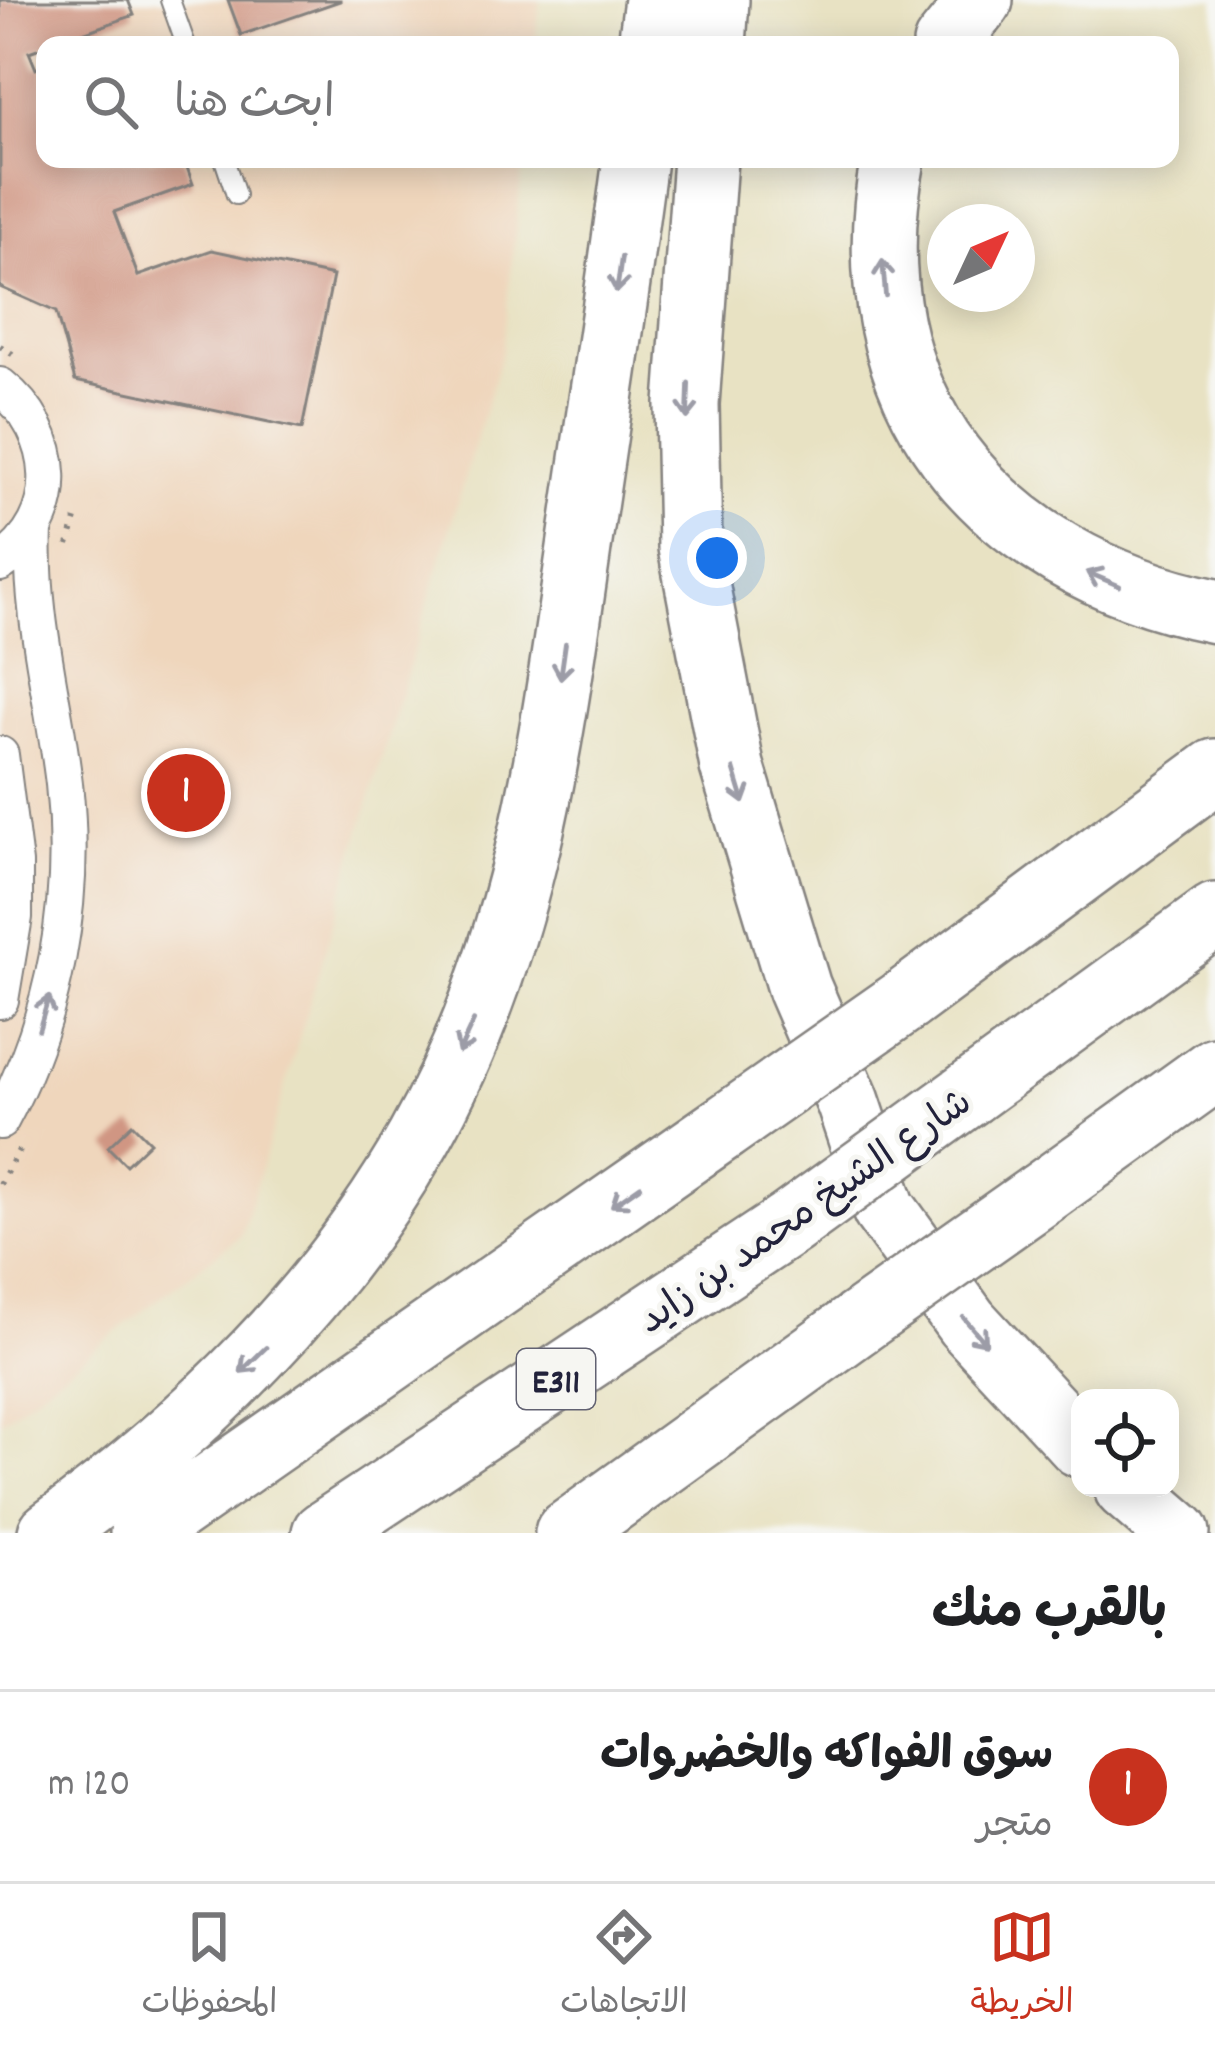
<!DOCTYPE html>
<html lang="ar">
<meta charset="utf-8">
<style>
:root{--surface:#fff;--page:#f2f2f2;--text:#202124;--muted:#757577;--line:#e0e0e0;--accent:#c8321e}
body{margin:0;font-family:Dekko,"Playpen Sans Arabic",sans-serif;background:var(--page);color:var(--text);direction:rtl}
.controls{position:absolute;right:36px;bottom:36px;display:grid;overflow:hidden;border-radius:24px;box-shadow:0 6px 30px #0003}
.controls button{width:108px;height:108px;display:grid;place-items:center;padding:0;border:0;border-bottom:3px solid var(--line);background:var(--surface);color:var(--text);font:60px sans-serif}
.compass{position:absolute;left:927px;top:204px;width:108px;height:108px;border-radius:50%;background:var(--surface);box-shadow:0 6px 30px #0003;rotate:46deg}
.you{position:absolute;left:717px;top:558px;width:42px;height:42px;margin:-30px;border:9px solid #fff;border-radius:50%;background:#1a73e8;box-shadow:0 0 0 18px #1a73e833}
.badge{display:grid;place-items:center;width:78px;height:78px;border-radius:50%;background:var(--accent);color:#fff;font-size:39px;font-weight:700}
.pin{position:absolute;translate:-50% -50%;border:6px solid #fff;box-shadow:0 3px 12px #0006}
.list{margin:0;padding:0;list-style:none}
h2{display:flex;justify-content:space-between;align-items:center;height:156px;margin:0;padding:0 48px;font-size:51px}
h2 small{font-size:39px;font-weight:400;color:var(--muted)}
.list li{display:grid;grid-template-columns:78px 1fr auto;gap:36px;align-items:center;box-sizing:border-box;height:192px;padding:0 48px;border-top:3px solid var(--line)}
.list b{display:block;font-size:45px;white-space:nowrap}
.list p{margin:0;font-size:39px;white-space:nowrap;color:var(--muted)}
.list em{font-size:39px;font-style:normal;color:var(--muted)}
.icon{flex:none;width:66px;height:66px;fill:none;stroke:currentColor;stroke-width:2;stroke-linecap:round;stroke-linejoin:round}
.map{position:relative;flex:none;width:1215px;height:1533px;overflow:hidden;direction:ltr}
.search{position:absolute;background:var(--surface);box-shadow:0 6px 30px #0003;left:36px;right:36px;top:36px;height:132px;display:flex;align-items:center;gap:30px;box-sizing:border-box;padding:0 42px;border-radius:24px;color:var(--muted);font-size:45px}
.sheet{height:348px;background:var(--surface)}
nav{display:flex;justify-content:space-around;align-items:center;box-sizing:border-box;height:168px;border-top:3px solid var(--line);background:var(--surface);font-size:33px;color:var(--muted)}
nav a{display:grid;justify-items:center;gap:6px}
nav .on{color:var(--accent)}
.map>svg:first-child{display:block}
.built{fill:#efd6bc}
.building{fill:#d09683}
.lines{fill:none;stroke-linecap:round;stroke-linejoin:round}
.lane-casing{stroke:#85827f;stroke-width:22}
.street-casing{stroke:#85827f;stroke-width:40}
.highway-casing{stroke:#85827f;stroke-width:68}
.path{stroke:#85827f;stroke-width:6;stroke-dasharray:3 9;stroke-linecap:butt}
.lane{stroke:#fff;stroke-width:18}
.street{stroke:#fff;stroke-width:36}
.highway{stroke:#fff;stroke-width:63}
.highway-bridge-casing{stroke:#85827f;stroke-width:68;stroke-linecap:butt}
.highway-bridge{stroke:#fff;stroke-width:63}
.oneway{stroke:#9c9ca7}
.labels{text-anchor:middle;stroke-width:10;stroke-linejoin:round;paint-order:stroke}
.shield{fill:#f6f6f2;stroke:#626272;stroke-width:3}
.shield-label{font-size:36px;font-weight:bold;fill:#22223b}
.street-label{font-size:39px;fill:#22223b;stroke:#f6f6f2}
</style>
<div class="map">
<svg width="1215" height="1533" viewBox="0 0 1215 1533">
<rect width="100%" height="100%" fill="#f6f6f2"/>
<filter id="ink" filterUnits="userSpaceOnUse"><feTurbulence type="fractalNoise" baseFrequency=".00833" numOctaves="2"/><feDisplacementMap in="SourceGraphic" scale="24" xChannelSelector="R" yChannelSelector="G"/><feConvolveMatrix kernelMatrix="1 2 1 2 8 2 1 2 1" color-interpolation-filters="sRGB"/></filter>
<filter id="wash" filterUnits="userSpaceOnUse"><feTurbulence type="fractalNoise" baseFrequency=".004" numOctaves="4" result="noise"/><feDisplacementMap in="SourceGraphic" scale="48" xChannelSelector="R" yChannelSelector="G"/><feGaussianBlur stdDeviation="2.7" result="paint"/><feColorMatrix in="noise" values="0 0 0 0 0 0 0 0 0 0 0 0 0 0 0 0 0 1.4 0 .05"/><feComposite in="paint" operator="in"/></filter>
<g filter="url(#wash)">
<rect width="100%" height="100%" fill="#e8e2c3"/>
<path class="built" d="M0,0h540l-5,45h-490v114h478l-21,192 -261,884 -241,187z"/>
<g id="blocks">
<path class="building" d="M0,0h128l6,15 -105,37 7,17 9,-3v93h139l9,25 -79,28 24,64 74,-26 121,26 -31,153 -227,-48 -19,-69 -56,-25z
M228,0h112v1l-99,34z
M132,1124l18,18 -24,23 -18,-18z"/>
</g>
</g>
<g filter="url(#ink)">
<use href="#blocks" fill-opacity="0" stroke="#85827f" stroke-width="3"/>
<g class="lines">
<g class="lane-casing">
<path id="lane" d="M170,0l16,45
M224,159l12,36"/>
</g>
<g class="street-casing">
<path id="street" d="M0,386c59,46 67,133 0,177
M0,755l14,108v54l-14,83
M0,1121c55,-102 77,-222 64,-337 -10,-86 -34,-167 -30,-254"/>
</g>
<g class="highway-casing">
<path id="highway" d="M650,45l6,-45
M714,45l3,-45
M945,45l36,-45
M705,159l-18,245 3,143 42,219 67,222 49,114 36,107 83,114 113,122
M893,159c-46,238 93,405 322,452
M906,1000l309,-229
M970,1093l245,-178
M1040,1195l175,-126
M1126,1488l52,45
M50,1533c147,-108 279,-235 369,-395 103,-184 130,-378 159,-583 19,-132 40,-264 57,-396
M142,1533l580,-404
M324,1533l464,-308
M567,1533l290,-209"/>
</g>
<path class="path" d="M0,346l14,9
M68,545l10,-33
M0,1184l19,-34"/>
<use href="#lane" class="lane"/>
<use href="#street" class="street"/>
<use href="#highway" class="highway"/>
<g class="highway-bridge-casing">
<path id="highway-bridge" d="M722,1129l184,-129
M788,1225l182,-132
M857,1324l183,-129"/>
</g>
<use href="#highway-bridge" class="highway-bridge"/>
</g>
<defs><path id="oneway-shaft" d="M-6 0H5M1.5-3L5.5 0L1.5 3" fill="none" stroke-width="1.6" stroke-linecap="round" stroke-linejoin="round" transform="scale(3)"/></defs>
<g class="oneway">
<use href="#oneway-shaft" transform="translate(619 275) rotate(98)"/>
<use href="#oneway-shaft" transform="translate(884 278) rotate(-95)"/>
<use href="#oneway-shaft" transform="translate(688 401) rotate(92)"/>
<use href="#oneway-shaft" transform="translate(1103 579) rotate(-157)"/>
<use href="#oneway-shaft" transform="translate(563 661) rotate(98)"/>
<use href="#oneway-shaft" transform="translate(739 786) rotate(73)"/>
<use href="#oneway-shaft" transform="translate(44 1013) rotate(-73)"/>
<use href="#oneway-shaft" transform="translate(466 1037) rotate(115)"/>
<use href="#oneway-shaft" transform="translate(626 1196) rotate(145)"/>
<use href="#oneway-shaft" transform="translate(975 1331) rotate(49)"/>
<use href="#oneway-shaft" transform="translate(253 1360) rotate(136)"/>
</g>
</g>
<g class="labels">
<rect class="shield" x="517" y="1349" width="78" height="60" rx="9"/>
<g class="shield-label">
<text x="556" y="1392">E311</text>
</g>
<g class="street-label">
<text transform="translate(803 1209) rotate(-35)" y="14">شارع الشيخ محمد بن زايد</text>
</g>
</g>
</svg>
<div class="controls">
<button><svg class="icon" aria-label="locate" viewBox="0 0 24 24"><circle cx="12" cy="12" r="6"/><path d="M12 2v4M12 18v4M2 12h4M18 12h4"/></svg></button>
</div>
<svg class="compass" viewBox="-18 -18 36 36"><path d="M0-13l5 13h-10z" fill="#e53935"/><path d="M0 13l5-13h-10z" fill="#757577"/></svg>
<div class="you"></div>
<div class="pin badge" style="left:186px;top:793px">1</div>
<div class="search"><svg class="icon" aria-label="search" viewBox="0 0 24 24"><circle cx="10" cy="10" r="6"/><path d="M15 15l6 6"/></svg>ابحث هنا</div>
</div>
<section class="sheet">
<h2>بالقرب منك<small></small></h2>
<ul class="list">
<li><span class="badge">1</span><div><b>سوق الفواكه والخضروات</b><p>متجر</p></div><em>120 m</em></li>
</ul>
</section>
<nav>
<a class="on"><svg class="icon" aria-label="map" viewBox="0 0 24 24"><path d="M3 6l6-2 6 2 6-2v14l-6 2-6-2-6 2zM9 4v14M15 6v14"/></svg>الخريطة</a>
<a><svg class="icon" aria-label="directions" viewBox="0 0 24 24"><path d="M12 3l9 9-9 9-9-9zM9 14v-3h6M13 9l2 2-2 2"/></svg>الاتجاهات</a>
<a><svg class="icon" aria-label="saved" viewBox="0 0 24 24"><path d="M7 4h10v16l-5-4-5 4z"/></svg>المحفوظات</a>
</nav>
